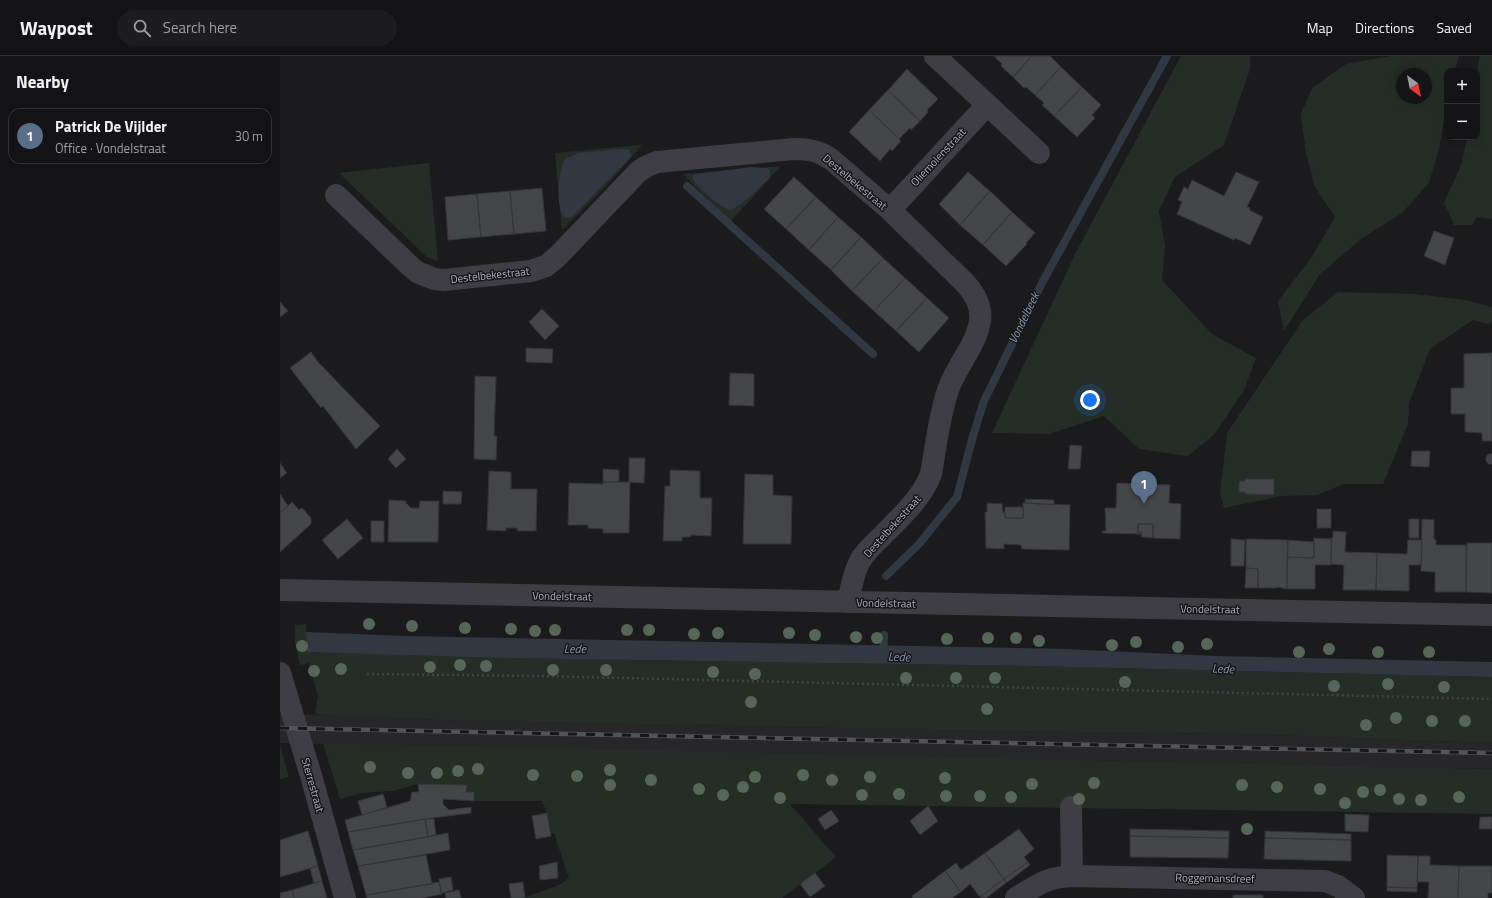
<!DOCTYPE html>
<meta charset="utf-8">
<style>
:root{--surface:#141416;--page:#1d1d1f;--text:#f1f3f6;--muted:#9d9ea1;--line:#333335;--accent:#ecc644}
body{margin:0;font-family:"Titillium Web",sans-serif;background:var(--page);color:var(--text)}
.controls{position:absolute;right:12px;top:12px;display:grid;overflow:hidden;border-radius:8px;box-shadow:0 2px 6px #0003}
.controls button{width:36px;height:36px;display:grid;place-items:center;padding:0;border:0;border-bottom:1px solid var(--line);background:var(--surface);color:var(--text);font:20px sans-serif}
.compass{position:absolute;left:1116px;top:12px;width:36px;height:36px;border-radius:50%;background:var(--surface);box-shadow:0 2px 6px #0003;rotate:147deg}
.you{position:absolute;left:810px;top:344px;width:14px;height:14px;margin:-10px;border:3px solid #fff;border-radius:50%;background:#1a73e8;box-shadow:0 0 0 6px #1a73e833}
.badge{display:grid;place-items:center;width:26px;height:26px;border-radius:50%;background:var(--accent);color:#fff;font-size:13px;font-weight:700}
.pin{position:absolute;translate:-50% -33px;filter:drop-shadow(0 1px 2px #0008)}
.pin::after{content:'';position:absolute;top:21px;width:14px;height:12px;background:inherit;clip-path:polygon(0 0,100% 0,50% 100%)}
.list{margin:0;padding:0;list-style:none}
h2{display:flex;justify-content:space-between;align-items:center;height:52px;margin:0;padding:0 16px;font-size:17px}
h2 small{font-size:13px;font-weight:400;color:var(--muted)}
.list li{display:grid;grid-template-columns:26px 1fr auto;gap:12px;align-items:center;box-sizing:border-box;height:56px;margin:0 8px 8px;padding:0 8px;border:1px solid var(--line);border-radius:12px}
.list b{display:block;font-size:15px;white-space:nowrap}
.list p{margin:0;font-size:13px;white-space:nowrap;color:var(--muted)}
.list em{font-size:13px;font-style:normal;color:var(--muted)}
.icon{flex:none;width:22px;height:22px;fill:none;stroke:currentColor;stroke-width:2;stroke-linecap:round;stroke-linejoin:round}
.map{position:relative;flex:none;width:1212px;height:842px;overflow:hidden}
header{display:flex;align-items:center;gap:24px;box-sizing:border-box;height:56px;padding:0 20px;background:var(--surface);border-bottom:1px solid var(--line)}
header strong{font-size:19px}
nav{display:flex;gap:22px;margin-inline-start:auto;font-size:14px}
.search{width:280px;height:36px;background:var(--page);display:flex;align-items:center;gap:10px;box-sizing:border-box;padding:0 14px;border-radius:22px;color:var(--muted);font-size:15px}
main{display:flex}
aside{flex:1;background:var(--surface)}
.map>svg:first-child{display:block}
.built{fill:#27272a}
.green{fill:#252d27;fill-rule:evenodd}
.water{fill:#313841}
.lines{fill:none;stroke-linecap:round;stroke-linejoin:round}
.stream{stroke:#313841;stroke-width:8}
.building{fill:#45464a;stroke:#353539}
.path{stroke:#424349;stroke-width:2.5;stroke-dasharray:2 3;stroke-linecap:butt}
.service{stroke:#3e3e44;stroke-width:11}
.minor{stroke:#3e3e44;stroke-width:22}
.rail-casing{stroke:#53545b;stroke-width:4.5}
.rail{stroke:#161618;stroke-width:3;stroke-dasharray:9;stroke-linecap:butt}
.tree{fill:#56675a}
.labels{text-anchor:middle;stroke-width:3;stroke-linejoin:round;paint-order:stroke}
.street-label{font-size:11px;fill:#aeb1bc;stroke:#161618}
.water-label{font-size:12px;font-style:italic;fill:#879ab5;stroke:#161618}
</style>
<header>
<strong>Waypost</strong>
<div class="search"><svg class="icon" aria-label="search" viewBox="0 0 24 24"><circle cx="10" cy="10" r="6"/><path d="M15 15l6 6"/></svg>Search here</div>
<nav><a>Map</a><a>Directions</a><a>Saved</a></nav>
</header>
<main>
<aside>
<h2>Nearby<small></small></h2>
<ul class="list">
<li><span class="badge" style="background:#5c6f8a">1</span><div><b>Patrick De Vijlder</b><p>Office · Vondelstraat</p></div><em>30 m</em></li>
</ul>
</aside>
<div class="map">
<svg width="1212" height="842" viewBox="0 0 1212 842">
<rect width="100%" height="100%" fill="#1b1b1d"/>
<path class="built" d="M0,658l75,1 83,5 551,11 255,3 248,9v26l-1212,-26z"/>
<path class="green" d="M901,0h69v13l-26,76 -49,32 -16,34 6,35 -3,34 50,54 44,24 -12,32 -30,45 -26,21 -49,-7 -35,-33 -55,18 -57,-1 84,-181z
M1111,0h68l-4,15h-8v34l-8,43 -10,35 -27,30 -41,26 -41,35 -36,57 -6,-30 33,-43 24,-41 -20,-30 -9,-34 -5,-39 11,-26 34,-24zM1122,18h24v24h-24z
M1200,0h12v163l-15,-2 -5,8h-18l-10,-22 18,-40 5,-26h10v-62z
M362,89l-36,41 -44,44 -7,-77z
M149,107l9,98 -11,-4 -88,-84z
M501,110l-51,56 -47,-48z
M1058,236l77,2 51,6 26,7v14l-3,3 -16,-4 -43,29 -21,54 -1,21 -25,60h-39l-27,11 -36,1 -57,12 -4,-15 7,-60 76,-113z
M26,568l1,27 199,7 525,8 461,11v66l-248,-9 -255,-3 -551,-11 -123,-6 3,-18 -9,-30 1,-3 -10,2 -5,-22v-18z
M43,687l1169,26v45l-702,-10 46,53 -54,41h-259l36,-13 10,-7 -15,-45h-4l-3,-20 -5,-12h-68v-8l-8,-1 1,-7 -49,-1 -25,7 -32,2 -21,6z
M0,689l9,32 -9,2z"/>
<path class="water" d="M342,93l8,1 1,6 -2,3 -58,59 -7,-1c-9,-11 -6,-48 2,-59l13,-5z
M471,111l17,1 2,3v7l-29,26 -10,6c-7,0 -32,-21 -37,-29 -2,-2 -1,-2 -1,-6l3,-1z
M26,576l99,4 659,13 152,7 276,6v15l-461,-11 -525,-8 -199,-6z"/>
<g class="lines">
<path class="stream" d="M407,130l186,168
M606,520l33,-32 38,-47 16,-61 11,-35 59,-120 124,-225
M603,600l1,-21"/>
</g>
<path class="building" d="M714,0h38l-19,21 -12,-11 1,-2z
M752,0h18l11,11 -26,28 -9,-8 -2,1 -11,-11z
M781,11l21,20 -28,29 -12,-11 2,-2 -9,-8z
M627,13l31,30 -11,11 1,2 -8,9 -32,-31z
M802,31l19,18 -9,10 3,3 -18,19 -23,-21z
M608,34l32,31 -9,9 -1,-2 -11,11 -30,-29z
M589,54l32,31 -9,10 -2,-2 -10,12 -31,-29z
M688,116l22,19 -30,34 -21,-21z
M956,116l23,10 -12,25 3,1 -1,2 14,7 -13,28 -15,-7 -1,2 -57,-26 5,-12 -4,-2 6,-13 4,2 4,-9 32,16z
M514,121l22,20 -30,32 -22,-20z
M262,132l4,43 -32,3 -4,-43z
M230,135l4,43 -33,3 -4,-43z
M710,135l22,21 -29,33 -23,-20z
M197,138l4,43 -33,3 -3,-43z
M536,141l22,20 -29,33 -23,-21z
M732,156l23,21 -9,10 1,1 -21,22 -23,-21z
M558,161l23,20 -30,33 -22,-20z
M1154,175l20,7 -9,27 -21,-9z
M581,181l22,21 -31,33 -21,-21z
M603,202l22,20 -31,33 -22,-20z
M625,222l22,20 -31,33 -22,-20z
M647,242l22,20 -30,34 -23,-21z
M0,246l8,9 -8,6z
M262,253l17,17 -14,14 -16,-18z
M246,292l27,1 -1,14 -26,-1z
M31,296l7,10 62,64 -24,23 -33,-43 -2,2 -31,-40z
M1212,297v88h-10v-8l-17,-1v-18h-14v-26h13v-34z
M450,317l24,1v32l-25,-1z
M195,320l21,1 -2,59h3l-1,24 -22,-1z
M790,389l12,1 -2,23h-12z
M117,393l9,10 -10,9 -8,-9z
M1132,395h18l-1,16 -18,-1z
M349,402h16l-1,25 -15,-1z
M0,407l7,10 -7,5z
M323,413l16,1v12h-16z
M390,414l30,1v27h12l-1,38 -20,-1v2h-9v4h-19l2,-55h5z
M209,415l22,1v17h26l-1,42h-18l-1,-3h-11v3l-19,-1z
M465,418l28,1v20l19,1 -1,48h-48z
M965,423h29v16l-29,-1v-2h-6v-11h6z
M323,426h27l-1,51h-26v-4l-15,-1v-3h-20l1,-42 34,1z
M837,427l53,2 -1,18 12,1 -1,35 -27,-1v-14h-15v8h4l-1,2 -39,-1v-2h4l-1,-23h11z
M163,435l19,1 -1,12h-18z
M0,438l8,12 -8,7z
M745,443l29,1v5l-29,-2z
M109,444l17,1v2l5,5h8l1,-7h19l-1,41h-50z
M12,446l7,8 3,-2 9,10v6l-31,28v-39z
M707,447l15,1 1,9 2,-1v6h18v-15l47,2 -1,45 -47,-1 -1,-4 -17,-1v5l-18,-1 -1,-36h2z
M725,451h18v11h-18z
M1037,453h14v19h-14z
M67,463l16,19 -25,21 -16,-19z
M1129,463h10v19h-10z
M1142,463l12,1v19l2,1v5h30v47h-31v-20l-14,-1z
M91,465h13v21h-13z
M858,468h15v14l-12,-1 1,-5h-4z
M1053,475l13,1 -1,20 32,1 -1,37h-33l1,-25 -13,-1v-26h2z
M1034,482l18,1 -1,26h-16v24h-28v-32l27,1z
M951,483l14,1 -1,26h-13z
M966,483l42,1 -1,49 -10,-2v1h-19v-19l-12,-1z
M1008,484l26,2v16l-27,-1z
M1128,484h14l-1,25h-12v26l-33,-1 1,-37 30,1z
M1187,487h25v50l-26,-1z
M966,512l12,1v19h-13z
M138,728l49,1 -1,7h8v9l-31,-2v5l6,6 22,-3v6l-46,6 -77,13 -3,-12 65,-19 2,-9h7z
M103,738l4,13 -25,8 -4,-14z
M648,750l10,15 -18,14 -10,-14z
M551,754l8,11 -14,9 -7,-11z
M267,757l4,23 -15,3 -4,-23z
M1065,758l24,1 -1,17 -23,-1z
M1200,761h12v12h-13z
M145,763l3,18 -75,13 -5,-18z
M145,763h9l2,16 -8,2z
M739,773l15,20 -10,8 4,5 -24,17 -19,-26z
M850,773l99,2v7l-99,-2z
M28,775l10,35 -38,11v-37z
M985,775l86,3v6l-86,-2z
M168,777l2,17 -92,16 -5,-16z
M850,780l99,2 -1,20 -98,-1z
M985,782l86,2v21l-87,-2z
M705,797l19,26 -24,18 -10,-13 -9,8 -16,-21 11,-8 5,7z
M146,799l6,29 -66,11 -8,-29z
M1107,799l31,1 -1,32 -30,-1z
M1138,800h12v9l29,1 -1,32h-30l1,-16h-12z
M277,806l1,16 -18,2 -1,-14z
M748,806l2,3 -24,18 -2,-4z
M38,810l4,15 -8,2 -4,-15z
M1179,810h33v27h-4v5h-30z
M665,815l16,21 -9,6h-39l-1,-2z
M535,817l10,13 -15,11 -10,-13z
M171,821l2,13 -12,3 -2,-14z
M724,823l2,4 -20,15 -6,-1z
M42,825l5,17h-33l-2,-8z
M159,826l3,12 -19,4h-56l-1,-3z
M243,826l2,16h-14l-2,-14z
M1107,831l30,1v4l-30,-1z
M12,834l2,8h-14v-5z
M179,834l2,8h-15l-1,-5z
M953,839h30v3h-30z"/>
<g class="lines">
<path class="path" d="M87,618l174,2 951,23"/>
<path class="service" d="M1211,403h1"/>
<path class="minor" d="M655,0l104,97
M56,139l74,71 7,6 17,7 10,1 87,-9 15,-5 12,-10 80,-84 9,-6 10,-4 137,-13c15,0 26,2 38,11l58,50 75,73c10,11 17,24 15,38 -3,23 -25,47 -32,69 -9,27 -12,56 -17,84 -10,26 -32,44 -51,64 -7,7 -15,14 -20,23 -7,13 -9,27 -12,41
M610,154l97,-105
M0,534l1212,25
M0,617l32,106 33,119
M791,751l1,69
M736,842c21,-13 31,-21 56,-22l253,5 13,5 16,12"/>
<g class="rail-casing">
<path id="rail" d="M0,672l1212,25"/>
</g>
<use href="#rail" class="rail"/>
</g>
<g class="tree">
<circle cx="89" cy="568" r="6"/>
<circle cx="132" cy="570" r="6"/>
<circle cx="185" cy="572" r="6"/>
<circle cx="231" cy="573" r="6"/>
<circle cx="275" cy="574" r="6"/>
<circle cx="347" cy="574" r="6"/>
<circle cx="369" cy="574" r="6"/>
<circle cx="255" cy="575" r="6"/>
<circle cx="438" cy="577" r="6"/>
<circle cx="509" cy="577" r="6"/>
<circle cx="414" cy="578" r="6"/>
<circle cx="535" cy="579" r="6"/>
<circle cx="576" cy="581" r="6"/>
<circle cx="597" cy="582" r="6"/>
<circle cx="708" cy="582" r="6"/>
<circle cx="736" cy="582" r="6"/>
<circle cx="667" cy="583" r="6"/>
<circle cx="759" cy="585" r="6"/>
<circle cx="856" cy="586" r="6"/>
<circle cx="927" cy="588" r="6"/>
<circle cx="832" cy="589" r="6"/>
<circle cx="22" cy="590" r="6"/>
<circle cx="898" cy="591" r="6"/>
<circle cx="1049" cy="593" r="6"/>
<circle cx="1019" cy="596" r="6"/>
<circle cx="1098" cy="596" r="6"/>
<circle cx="1149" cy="596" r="6"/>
<circle cx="180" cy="609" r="6"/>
<circle cx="206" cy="610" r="6"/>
<circle cx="150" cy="611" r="6"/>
<circle cx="61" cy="613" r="6"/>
<circle cx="273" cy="614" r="6"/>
<circle cx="326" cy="614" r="6"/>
<circle cx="34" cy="615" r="6"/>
<circle cx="433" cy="616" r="6"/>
<circle cx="475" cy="618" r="6"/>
<circle cx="626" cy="622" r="6"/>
<circle cx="676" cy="622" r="6"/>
<circle cx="715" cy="622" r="6"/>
<circle cx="845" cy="626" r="6"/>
<circle cx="1108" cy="628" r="6"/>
<circle cx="1054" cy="630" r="6"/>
<circle cx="1164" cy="631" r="6"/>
<circle cx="471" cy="646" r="6"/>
<circle cx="707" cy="653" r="6"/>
<circle cx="1116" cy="662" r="6"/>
<circle cx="1152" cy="665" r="6"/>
<circle cx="1185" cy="665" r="6"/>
<circle cx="1086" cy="669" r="6"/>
<circle cx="90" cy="711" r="6"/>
<circle cx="198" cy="713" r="6"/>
<circle cx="330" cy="714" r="6"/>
<circle cx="178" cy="715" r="6"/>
<circle cx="128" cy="717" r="6"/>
<circle cx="157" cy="717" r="6"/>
<circle cx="253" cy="719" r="6"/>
<circle cx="523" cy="719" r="6"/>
<circle cx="297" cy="720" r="6"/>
<circle cx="475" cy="721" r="6"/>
<circle cx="590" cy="721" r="6"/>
<circle cx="665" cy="722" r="6"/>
<circle cx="371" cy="724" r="6"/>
<circle cx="552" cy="724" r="6"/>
<circle cx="814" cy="727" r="6"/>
<circle cx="752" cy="728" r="6"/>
<circle cx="330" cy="729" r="6"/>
<circle cx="962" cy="729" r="6"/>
<circle cx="463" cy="731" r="6"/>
<circle cx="997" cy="731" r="6"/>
<circle cx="419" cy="733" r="6"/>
<circle cx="1040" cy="733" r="6"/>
<circle cx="1100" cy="734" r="6"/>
<circle cx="1083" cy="736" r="6"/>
<circle cx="619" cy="738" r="6"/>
<circle cx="443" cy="739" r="6"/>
<circle cx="582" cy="739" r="6"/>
<circle cx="666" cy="740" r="6"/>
<circle cx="700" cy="740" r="6"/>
<circle cx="731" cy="741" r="6"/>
<circle cx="1179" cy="741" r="6"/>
<circle cx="500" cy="742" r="6"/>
<circle cx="799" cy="743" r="6"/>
<circle cx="1119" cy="743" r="6"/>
<circle cx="1141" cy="744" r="6"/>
<circle cx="1065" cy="747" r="6"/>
<circle cx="967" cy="773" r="6"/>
</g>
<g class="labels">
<g class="street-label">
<text transform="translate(658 101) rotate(-47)" y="4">Oliemolenstraat</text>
<text transform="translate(575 126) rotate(40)" y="4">Destelbekestraat</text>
<text transform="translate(210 219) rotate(-6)" y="4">Destelbekestraat</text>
<text transform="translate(612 470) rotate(-48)" y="4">Destelbekestraat</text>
<text transform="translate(282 540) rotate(1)" y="4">Vondelstraat</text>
<text transform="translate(606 547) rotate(1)" y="4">Vondelstraat</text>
<text transform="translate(930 553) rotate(1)" y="4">Vondelstraat</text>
<text transform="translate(33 729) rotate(74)" y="4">Sterrestraat</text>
<text transform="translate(935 822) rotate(1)" y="4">Roggemansdreef</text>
</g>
<g class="water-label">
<text transform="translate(744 262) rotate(-64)" y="4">Vondelbeek</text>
<text transform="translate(295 593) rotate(1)" y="4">Lede</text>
<text transform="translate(619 601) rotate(2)" y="4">Lede</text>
<text transform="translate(943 613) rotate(2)" y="4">Lede</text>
</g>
</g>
</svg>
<div class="controls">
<button>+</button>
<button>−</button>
</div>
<svg class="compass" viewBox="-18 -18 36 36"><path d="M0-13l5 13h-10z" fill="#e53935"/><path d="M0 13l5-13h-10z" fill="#9d9ea1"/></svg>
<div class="you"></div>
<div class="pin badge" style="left:864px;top:448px;background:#5c6f8a">1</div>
</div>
</main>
